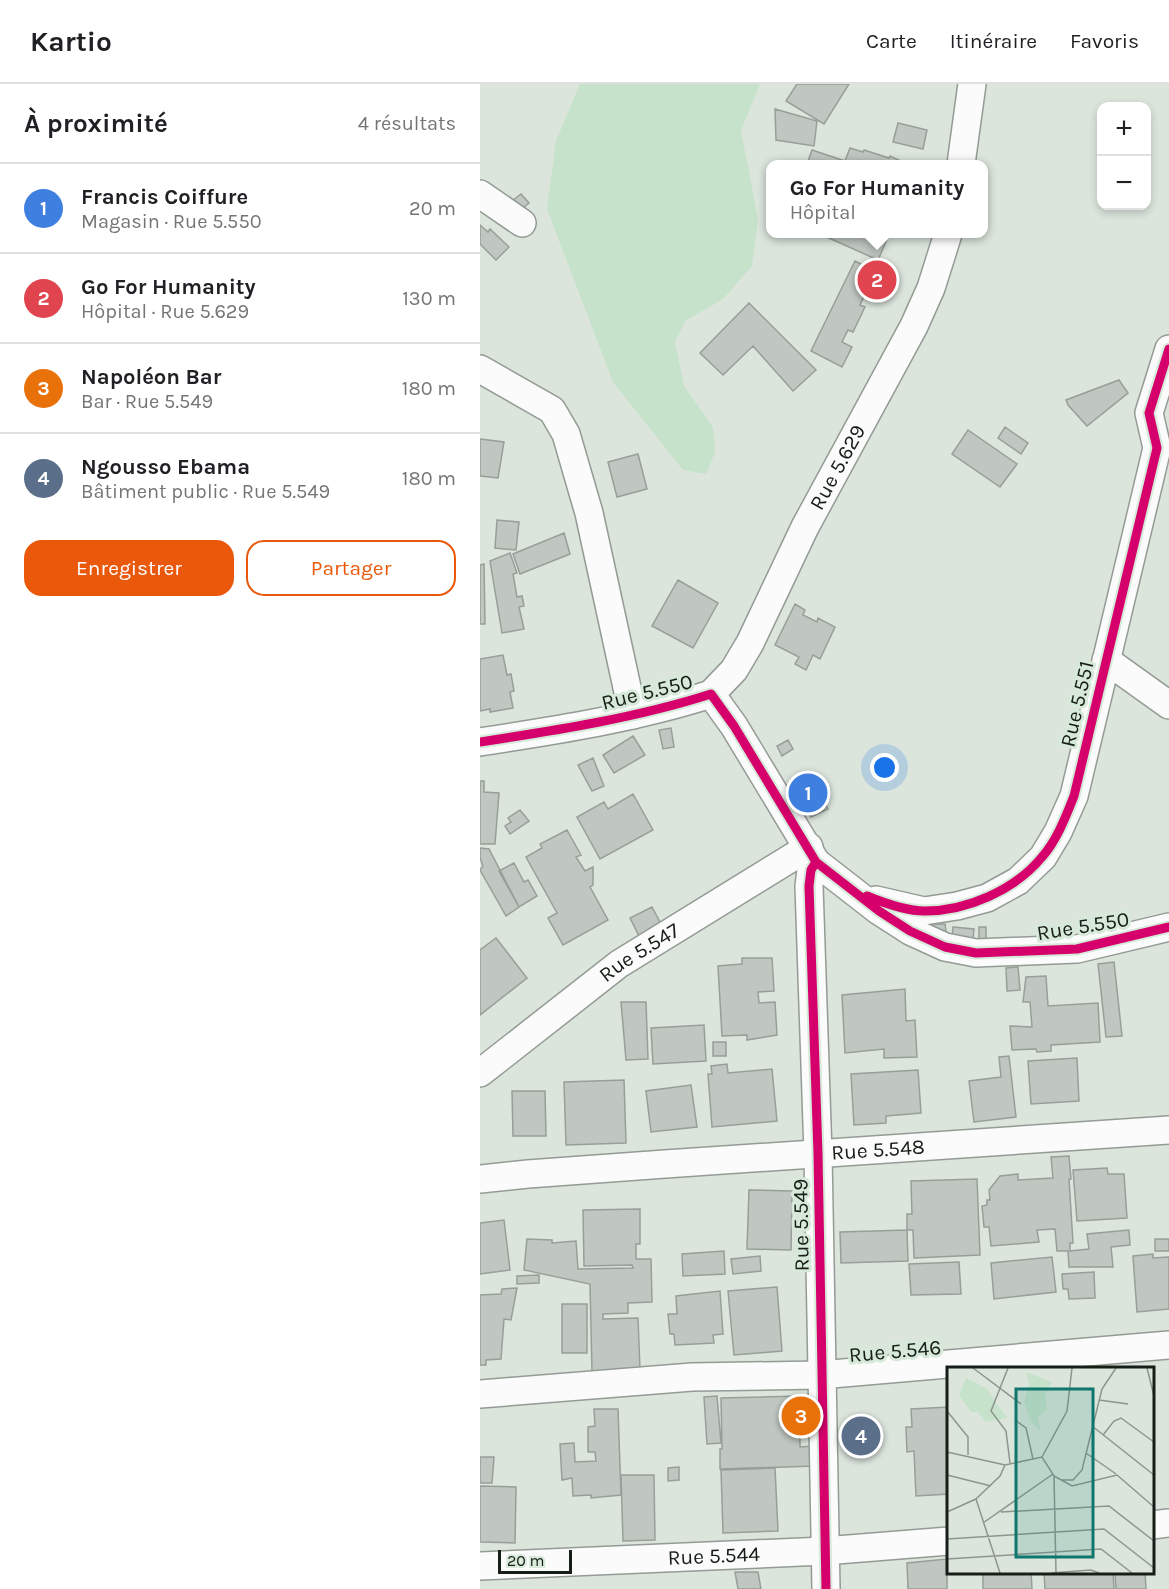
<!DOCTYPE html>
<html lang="fr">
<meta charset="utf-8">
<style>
:root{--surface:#fff;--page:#f6f6f6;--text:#202124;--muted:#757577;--line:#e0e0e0;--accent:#ea580c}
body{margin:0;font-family:Karla,sans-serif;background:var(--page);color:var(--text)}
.controls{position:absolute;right:18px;top:18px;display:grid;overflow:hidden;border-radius:12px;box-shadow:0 3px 9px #0003}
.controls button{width:54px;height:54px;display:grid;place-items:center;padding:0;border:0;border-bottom:2px solid var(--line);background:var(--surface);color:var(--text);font:30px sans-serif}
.scale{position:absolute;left:18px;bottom:15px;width:74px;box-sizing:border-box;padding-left:6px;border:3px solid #171d17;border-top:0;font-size:16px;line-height:21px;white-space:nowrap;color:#171d17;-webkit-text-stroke:4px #d7e9d9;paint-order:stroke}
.you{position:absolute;left:405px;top:684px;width:21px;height:21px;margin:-15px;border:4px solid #fff;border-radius:50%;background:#1a73e8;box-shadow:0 0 0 9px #1a73e833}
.badge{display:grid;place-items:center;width:39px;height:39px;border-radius:50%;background:var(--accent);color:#fff;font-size:20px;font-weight:700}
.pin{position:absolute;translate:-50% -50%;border:3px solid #fff;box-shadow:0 2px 6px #0006}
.popup{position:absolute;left:286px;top:76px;width:222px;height:78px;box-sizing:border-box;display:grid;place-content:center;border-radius:12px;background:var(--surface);filter:drop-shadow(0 2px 4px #0005);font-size:20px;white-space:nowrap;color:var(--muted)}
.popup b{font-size:22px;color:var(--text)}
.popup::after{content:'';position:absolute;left:50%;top:100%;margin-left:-12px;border:12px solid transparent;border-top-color:var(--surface)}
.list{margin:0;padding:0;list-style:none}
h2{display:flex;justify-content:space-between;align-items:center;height:78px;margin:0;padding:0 24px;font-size:26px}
h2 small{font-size:20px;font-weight:400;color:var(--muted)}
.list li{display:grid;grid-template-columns:39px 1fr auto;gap:18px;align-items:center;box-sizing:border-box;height:90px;padding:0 24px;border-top:2px solid var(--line)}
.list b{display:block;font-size:22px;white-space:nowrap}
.list p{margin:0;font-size:20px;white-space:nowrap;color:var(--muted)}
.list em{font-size:20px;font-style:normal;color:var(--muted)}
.actions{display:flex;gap:12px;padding:18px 24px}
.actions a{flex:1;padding:14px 0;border:2px solid var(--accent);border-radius:18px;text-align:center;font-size:21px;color:var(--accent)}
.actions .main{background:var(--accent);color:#fff}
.map{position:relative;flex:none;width:689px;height:1505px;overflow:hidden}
header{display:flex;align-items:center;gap:36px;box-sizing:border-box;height:84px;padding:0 30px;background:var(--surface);border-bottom:2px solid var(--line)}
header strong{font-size:28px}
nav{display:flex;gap:33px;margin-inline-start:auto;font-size:21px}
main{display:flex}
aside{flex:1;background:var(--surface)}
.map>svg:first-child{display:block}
.green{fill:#c7e2ca}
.building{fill:#c0c7c0;stroke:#979f98;stroke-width:1.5}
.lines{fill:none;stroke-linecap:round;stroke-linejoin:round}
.street-casing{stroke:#949b94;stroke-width:30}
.street{stroke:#fafbfa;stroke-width:27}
.cycleway-casing{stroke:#d7e9d9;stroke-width:13}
.cycleway{stroke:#d6006c;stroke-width:9}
.labels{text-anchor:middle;stroke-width:6;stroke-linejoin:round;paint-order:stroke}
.street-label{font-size:21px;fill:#171d17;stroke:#d7e9d9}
.inset-road{fill:none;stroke:#8d958d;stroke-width:1.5}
.view{fill:#0f766e;fill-opacity:0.15;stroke:#0f766e;stroke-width:3}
.inset-edge{fill:none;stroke:#171d17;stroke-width:3}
</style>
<header>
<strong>Kartio</strong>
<nav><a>Carte</a><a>Itinéraire</a><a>Favoris</a></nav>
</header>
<main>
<aside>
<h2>À proximité<small>4 résultats</small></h2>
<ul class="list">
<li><span class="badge" style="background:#3f7fe0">1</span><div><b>Francis Coiffure</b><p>Magasin · Rue 5.550</p></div><em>20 m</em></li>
<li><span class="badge" style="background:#e0444e">2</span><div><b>Go For Humanity</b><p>Hôpital · Rue 5.629</p></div><em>130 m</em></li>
<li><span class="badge" style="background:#e8710a">3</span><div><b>Napoléon Bar</b><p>Bar · Rue 5.549</p></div><em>180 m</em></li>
<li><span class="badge" style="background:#5c6f8a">4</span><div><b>Ngousso Ebama</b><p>Bâtiment public · Rue 5.549</p></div><em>180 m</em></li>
</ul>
<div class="actions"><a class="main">Enregistrer</a><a>Partager</a></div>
</aside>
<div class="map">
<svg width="689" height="1505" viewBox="0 0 689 1505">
<rect width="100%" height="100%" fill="#dbe5dc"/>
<path class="green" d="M100,0h180l-19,46 17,90 -6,46 -29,33 -38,22 -10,21 9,44 29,41 2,25 -9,22 -23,-4 -70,-88 -66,-173 9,-68z"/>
<path class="building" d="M317,0h52l-25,40 -38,-23z
M295,25l42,12 -3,25 -38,-6z
M418,39l29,7 -4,19 -30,-7z
M370,64l13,4 1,-2 25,8 1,-2 15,7v1h-98l5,-14 33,11z
M41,110l8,9 -18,15 -8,-10z
M0,141l8,7 2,-3 19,18 -13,13 -16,-16z
M340,150h59l9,3 -10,23z
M375,177l31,16 -10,20 -10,-5 -6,13 5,2 -12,25 -5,-2 -6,12 10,5 -10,20 -31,-16z
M269,219l67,67 -23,21 -40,-45 -30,29 -23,-22z
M639,296l9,13 -41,33 -19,-21 -2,-5z
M525,343l23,16 -7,11 -23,-16z
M488,346l49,34 -17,23 -48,-33z
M0,355l24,3 -6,36 -18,-2z
M158,370l9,35 -30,8 -9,-35z
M17,436l22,2 -3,28 -21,-2z
M84,449l6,21 -50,20 -7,-20z
M30,469l7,20 -4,1 4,23 5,-1 2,10 -5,1 5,22 -22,4 -12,-72z
M4,480l1,60h-5v-59z
M198,496l40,23 -25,45 -41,-22z
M315,520l10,6 -2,5 14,7 1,-4 17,9 -15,32 -7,-4 -7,15 -11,-6 4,-7 -24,-12z
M23,571l4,20 4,-1 3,17 -4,1 3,16 -23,4v-3l-10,2v-52z
M191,644l3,19 -11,2 -4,-19z
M153,652l12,19 -31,18 -11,-18z
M308,656l5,9 -11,7 -5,-10z
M113,674l11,28 -12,5 -14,-26z
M331,694l17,31 -17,8 -16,-29z
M0,697h4v11l15,1 -4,51h-15z
M153,710l20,36 -53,29 -23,-42 27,-15 4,7z
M40,726l9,11 -19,13 -5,-8 6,-4 -3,-4z
M87,746l14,25 -5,2 9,14 8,-4v18l-3,2 18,33 -45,25 -15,-27 9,-5 -31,-56 16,-9 -2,-4z
M0,764l9,1 30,58 -13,9 -26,-46 3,-4 -3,-8z
M34,779l10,19 4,-2 9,16 -18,11 -20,-36z
M172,823l9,17 -22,12 -9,-18z
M453,840h12l1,7 -13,1z
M473,843l21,2 -1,11 -21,-2z
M499,843h7v14h-7z
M16,854l31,40 -47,37v-65z
M262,874h30l2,33 -16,1 1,11 16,-1 2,33 -30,5v-5l-25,1 -4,-70 24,-2z
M634,878l8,74 -16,1 -8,-73z
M538,883l2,23 -13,1 -1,-23z
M566,892l2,30 50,-3 2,39 -49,3v6l-14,1 -1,-3 -24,1 -2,-24 22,1 -2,-25h-7l3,-25z
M425,905l1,32 9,-1 2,37 -33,1v-9l-39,4 -3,-58z
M141,918h25l2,57 -22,1z
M224,941l2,36 -53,3 -2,-36z
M233,958h13v14h-13z
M529,972l7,61 -42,5 -5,-41 32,-4 -2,-20z
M597,974l2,43 -48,3 -3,-43z
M247,980l1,9 44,-4 5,52 -65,6 -4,-53h4l-1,-8z
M438,986l3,43 -35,3v7l-32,2 -3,-51z
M144,996l2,63 -60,2 -2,-63z
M211,1001l6,42 -46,5 -5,-41z
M32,1007h33l1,45h-33z
M589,1072l2,23h-2l4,64h-3v8l19,-2 -2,-15 42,-4 1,15 -19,2 2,20h-44l-1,-16h-11l-2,-22 -18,1 2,12 -48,4 -2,-19h-5l-2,-21 5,-1v-5h3l-1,-10 11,-14 18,-2v6l35,-2 -2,-21z
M627,1084l1,6h16l3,44 -50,3 -4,-51z
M497,1095l3,76 -66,3 -1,-28h-6v-16h5l-1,-33z
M269,1106l43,1 -1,59 -44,-1z
M160,1125v35h-4v15h15l1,43 -24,1v10l-25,1v5l35,-1 2,52 -48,1 -2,-87 -66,-14 3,-31 25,1v3l24,-2 2,28 55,-1 -1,-3 -48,1 -1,-56z
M24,1136l6,50 -30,4v-51z
M427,1146l1,31 -67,2 -1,-31z
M675,1155h14v12h-14z
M244,1167l1,23 -42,2 -1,-22z
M673,1170v4l16,-1v52l-32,3 -4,-56z
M280,1172l1,15 -28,3 -2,-15z
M572,1173l4,35 -62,7 -3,-36z
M479,1178l2,32 -50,1 -2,-31z
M614,1188l1,26 -26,1 -1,-10h-5l-1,-15z
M59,1191v8l-22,1v-8z
M297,1203l5,64 -48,4 -6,-64z
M37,1204l-6,32 -7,-1 -3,40 -15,1v5h-6v-70l21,-1 1,-5z
M240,1207l3,43 -10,1 1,8 -39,2 -1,-11h-4l-2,-20h9l-1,-18z
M82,1220h25v49h-25z
M237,1312l4,47 -14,1 -3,-47z
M319,1312l1,51 14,-1 1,20 -95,3v-20h2l-1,-51z
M469,1323v87l-33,2 -2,-45 -7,1 -1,-25h6l-1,-18z
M114,1325h24l3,86 -30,3v-3l-18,1 -1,-18 -10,2 -2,-36 14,-1 1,19 21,-1 -1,-9h-7v-25l7,-1z
M371,1333h17v32h-17z
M0,1373h14l-2,26h-12z
M199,1383v13l-11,1v-13z
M295,1384l3,63 -55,2 -2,-63z
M141,1391h33l1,65 -32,1z
M0,1402l36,1 -1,56 -35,-1z
M467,1475v30h-39l-1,-26z
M255,1488h23l3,17h-23z
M503,1488h48l1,17h-49z
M564,1488h69l1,17h-69z
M635,1488h30l1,17h-30z"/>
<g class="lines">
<g class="street-casing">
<g id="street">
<path d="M481,80l11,-80"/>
<path d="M0,110l42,29"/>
<path d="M0,285l72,41 14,24 23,79 44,202"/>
<path d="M626,576l63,45"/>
<path id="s1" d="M231,610l23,-24 16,-27 55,-116 109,-201 17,-38 17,-54"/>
<path d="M0,658c78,-12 156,-24 231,-48l23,32 82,136 63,49 31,20 35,16 31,6 101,-4 92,-22"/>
<path d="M336,778l-5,8 -2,16 9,268 8,435"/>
<path d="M396,816l48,11 33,-5 30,-8 31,-17 25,-24 15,-25 16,-36 83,-348 -8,-35 20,-64"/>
<path id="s2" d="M0,989l139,-109 190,-117"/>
<path id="s3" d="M0,1095l48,-5 137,-10 504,-34"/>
<path d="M0,1310l212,-17 128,-2 349,-30"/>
<path d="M672,1441l17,-2"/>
<path id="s4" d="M0,1482l344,-15 125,-10"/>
</g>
</g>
<use href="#street" class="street"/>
<g class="cycleway-casing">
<path id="cycleway" d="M0,658c78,-12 156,-24 231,-48l23,32 82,136 63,49 31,20 35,16 31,6 101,-4 92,-22
M336,778l-5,8 -2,16 9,268 8,435
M387,812c17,7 39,15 58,15 42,0 90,-21 117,-54 15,-17 24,-41 32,-61l83,-348 -8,-35 20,-64"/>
</g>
<use href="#cycleway" class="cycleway"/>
</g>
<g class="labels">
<g class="street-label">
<text dy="7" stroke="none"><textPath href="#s1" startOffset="261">Rue 5.629</textPath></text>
<text transform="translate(167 608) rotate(-14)" y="7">Rue 5.550</text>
<text transform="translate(597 620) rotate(-77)" y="7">Rue 5.551</text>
<text transform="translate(603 842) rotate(-9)" y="7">Rue 5.550</text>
<text dy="7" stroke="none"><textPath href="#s2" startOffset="200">Rue 5.547</textPath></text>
<text dy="7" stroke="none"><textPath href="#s3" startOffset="399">Rue 5.548</textPath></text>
<text transform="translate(321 1141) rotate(-91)" y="7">Rue 5.549</text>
<text transform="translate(415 1267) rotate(-5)" y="7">Rue 5.546</text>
<text dy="7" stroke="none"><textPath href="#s4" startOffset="234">Rue 5.544</textPath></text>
</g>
</g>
<g transform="translate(467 1283)">
<rect width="207" height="207" fill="#dbe5dc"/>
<path d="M79,5l26,10 -7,12 2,15 -9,8 3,15 -10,-10 -7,-20 5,-17zM19,11l21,11 20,29 -22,4 -7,-10h-7l-12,-17z" fill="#c7e2ca"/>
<path class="inset-road" d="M26,1l48,36M61,1l-17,43 15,20 4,32M200,1l7,28M152,33l29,4M0,44l21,26v18M68,53l11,8 7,31M145,59l62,49M156,68l11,-14 7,-3 33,24M0,85l58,13 37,-8 12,19 18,10 45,-11 37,32M139,86l30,21M95,90l25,-46 5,-43M0,108l44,11M107,109l2,97M114,113h12l9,-10 20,-81 14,-21M0,145l29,-13M54,145l108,-6 45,35M36,156l70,-49M0,172l157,-10 50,39M0,192l154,-10 31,24M53,206l-24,-74 24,-23 5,-11M104,206l40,-3 8,3"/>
<path class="view" d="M69,22h77v168h-77z"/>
<rect width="207" height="207" class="inset-edge"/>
</g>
</svg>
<div class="controls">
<button>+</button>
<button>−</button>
</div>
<div class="scale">20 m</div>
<div class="you"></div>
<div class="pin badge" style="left:328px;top:709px;background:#3f7fe0">1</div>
<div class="pin badge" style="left:397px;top:196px;background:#e0444e">2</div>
<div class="popup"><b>Go For Humanity</b>Hôpital</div>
<div class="pin badge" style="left:321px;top:1332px;background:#e8710a">3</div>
<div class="pin badge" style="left:381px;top:1352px;background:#5c6f8a">4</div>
</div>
</main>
